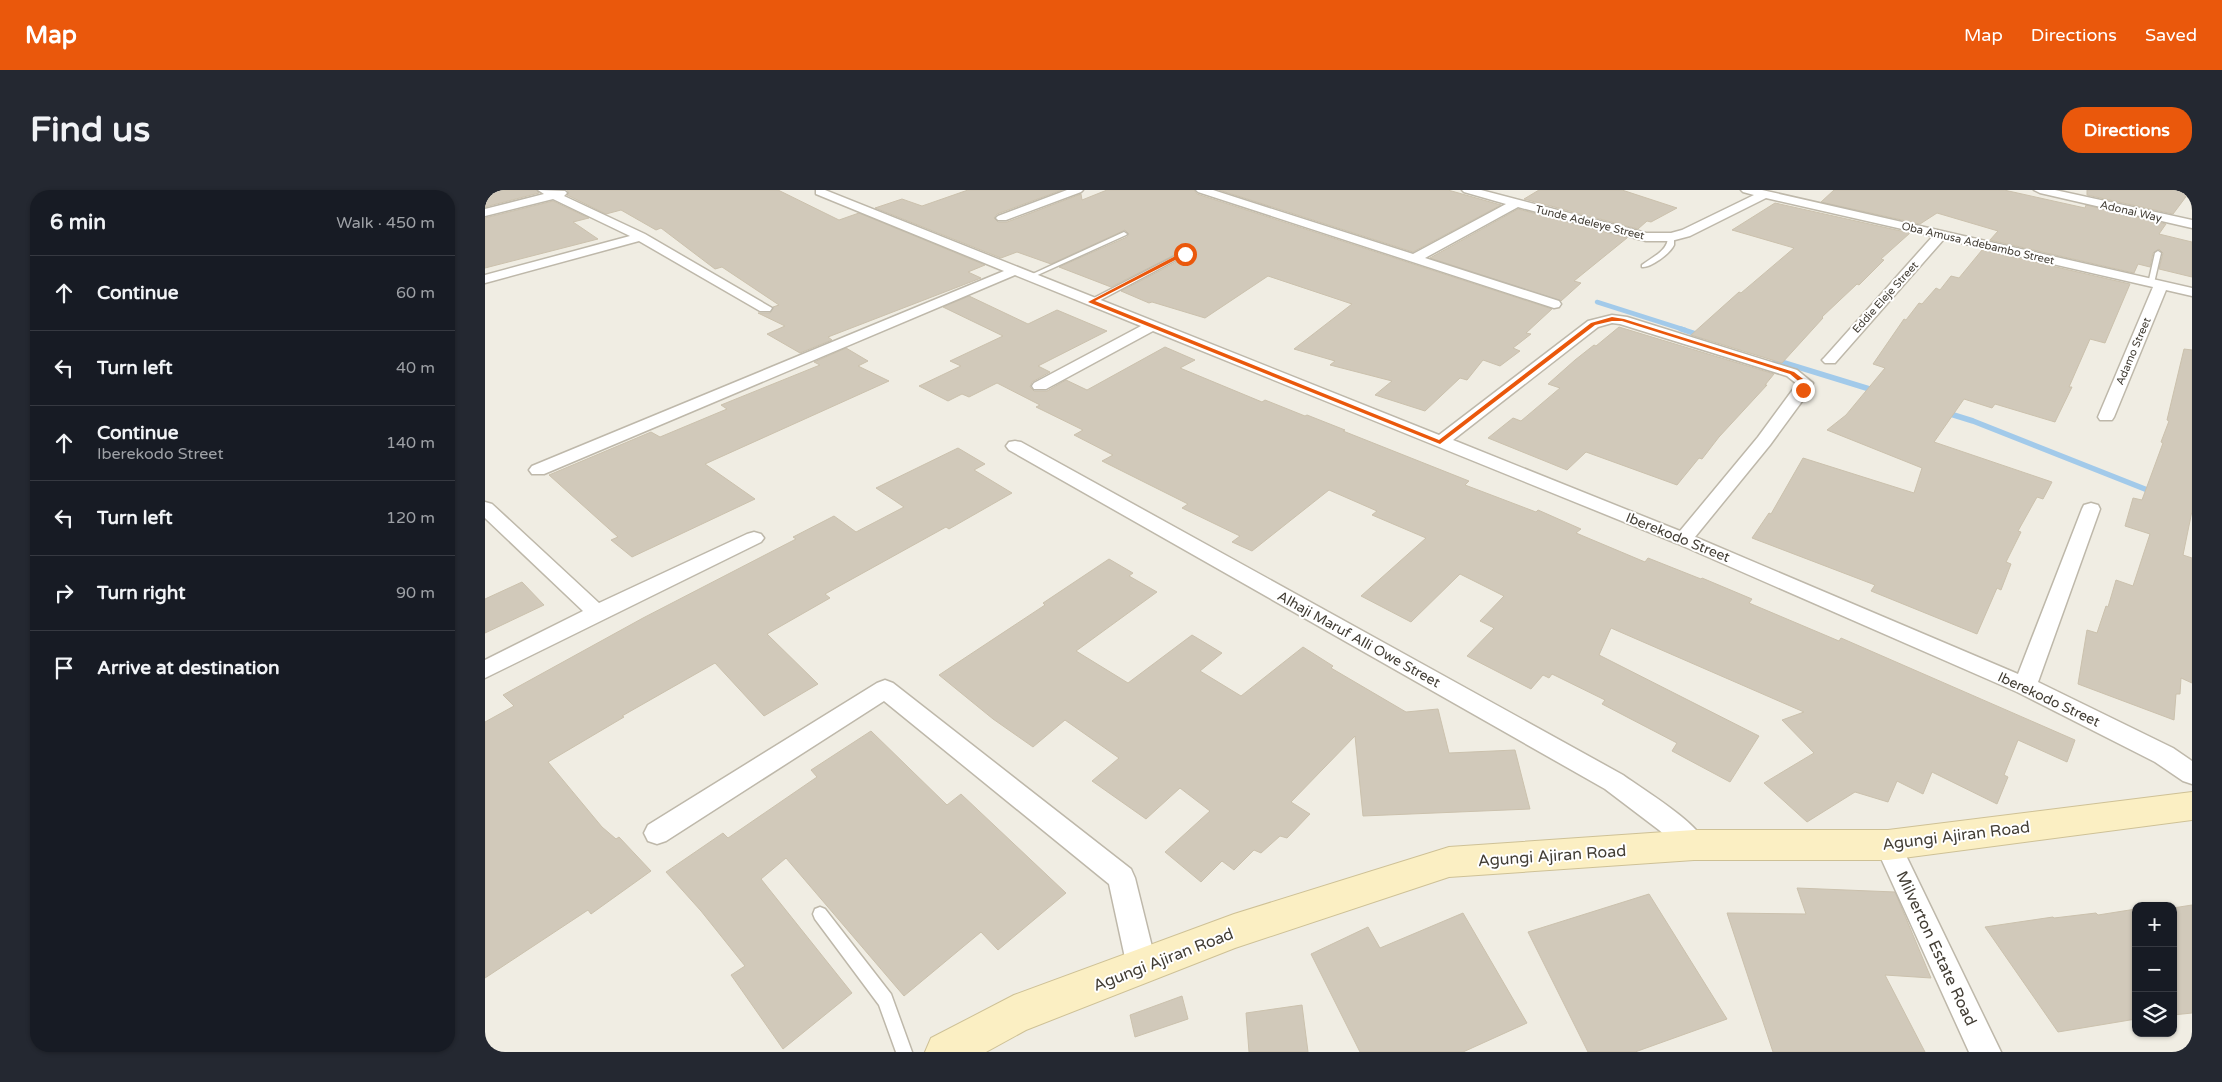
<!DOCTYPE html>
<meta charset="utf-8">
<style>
:root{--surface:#171b24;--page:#242831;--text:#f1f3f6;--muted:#9ea1a6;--line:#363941;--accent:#ea580c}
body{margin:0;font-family:"Varela Round",sans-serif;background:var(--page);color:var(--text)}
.controls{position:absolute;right:15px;bottom:15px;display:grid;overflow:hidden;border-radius:10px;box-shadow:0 1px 4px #0004}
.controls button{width:45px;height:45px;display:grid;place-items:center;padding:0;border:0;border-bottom:1px solid var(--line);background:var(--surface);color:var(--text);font:25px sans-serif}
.stop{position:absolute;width:15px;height:15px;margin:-11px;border:4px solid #ea580c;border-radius:50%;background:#fff}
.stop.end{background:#ea580c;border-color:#fff;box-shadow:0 1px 5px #0008}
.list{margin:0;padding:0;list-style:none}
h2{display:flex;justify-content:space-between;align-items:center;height:65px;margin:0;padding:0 20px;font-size:21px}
h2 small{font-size:16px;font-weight:400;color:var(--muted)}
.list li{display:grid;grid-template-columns:32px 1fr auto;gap:15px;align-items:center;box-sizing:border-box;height:75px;padding:0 20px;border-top:1px solid var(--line)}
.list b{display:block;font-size:19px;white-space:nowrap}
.list p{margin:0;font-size:16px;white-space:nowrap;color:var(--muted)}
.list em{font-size:16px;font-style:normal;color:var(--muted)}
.icon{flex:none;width:28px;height:28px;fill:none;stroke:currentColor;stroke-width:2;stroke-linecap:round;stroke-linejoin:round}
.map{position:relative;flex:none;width:1707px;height:862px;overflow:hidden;border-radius:20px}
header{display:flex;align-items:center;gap:30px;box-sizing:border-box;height:70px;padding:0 25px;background:var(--accent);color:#fff}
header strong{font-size:24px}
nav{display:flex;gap:28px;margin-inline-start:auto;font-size:18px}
.intro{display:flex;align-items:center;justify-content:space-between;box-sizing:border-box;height:120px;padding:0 30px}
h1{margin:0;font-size:35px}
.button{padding:12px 22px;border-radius:20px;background:var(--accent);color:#fff;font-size:18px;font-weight:700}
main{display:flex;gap:30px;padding:0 30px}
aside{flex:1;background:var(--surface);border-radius:20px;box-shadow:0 1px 4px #0004}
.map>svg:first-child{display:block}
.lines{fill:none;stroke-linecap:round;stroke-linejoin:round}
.stream-far1{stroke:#a2caea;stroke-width:4.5}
.stream{stroke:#a2caea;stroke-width:5.5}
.building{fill:#d1c9ba;stroke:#cbc1ad}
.lane-casing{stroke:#beb8aa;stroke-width:3}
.street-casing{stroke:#beb8aa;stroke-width:3}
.secondary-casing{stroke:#cec196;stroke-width:2}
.lane{fill:#fff;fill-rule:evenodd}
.street{fill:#fff;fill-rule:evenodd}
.secondary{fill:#fbefc3;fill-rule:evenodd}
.route{fill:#ea580c}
.labels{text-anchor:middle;stroke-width:4;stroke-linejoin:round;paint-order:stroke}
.far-street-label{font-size:11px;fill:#423d34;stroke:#fff}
.street-label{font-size:14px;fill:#423d34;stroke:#fff}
.near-street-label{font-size:16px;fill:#423d34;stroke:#fff}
</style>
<header>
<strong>Map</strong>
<nav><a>Map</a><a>Directions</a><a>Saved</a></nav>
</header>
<div class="intro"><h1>Find us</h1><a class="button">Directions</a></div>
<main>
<aside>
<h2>6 min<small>Walk · 450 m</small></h2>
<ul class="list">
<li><svg class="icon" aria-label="ahead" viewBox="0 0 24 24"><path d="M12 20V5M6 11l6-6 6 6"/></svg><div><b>Continue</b></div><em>60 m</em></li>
<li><svg class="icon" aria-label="left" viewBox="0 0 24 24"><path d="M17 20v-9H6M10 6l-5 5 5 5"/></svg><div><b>Turn left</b></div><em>40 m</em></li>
<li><svg class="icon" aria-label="ahead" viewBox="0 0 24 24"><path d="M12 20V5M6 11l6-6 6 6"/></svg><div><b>Continue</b><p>Iberekodo Street</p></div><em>140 m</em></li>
<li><svg class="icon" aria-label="left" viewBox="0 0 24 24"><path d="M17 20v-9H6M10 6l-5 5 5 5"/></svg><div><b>Turn left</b></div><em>120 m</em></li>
<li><svg class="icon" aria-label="right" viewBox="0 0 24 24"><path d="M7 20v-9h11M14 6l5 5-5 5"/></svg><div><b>Turn right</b></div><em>90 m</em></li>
<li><svg class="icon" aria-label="arrive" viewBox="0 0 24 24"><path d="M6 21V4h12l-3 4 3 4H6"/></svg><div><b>Arrive at destination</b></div></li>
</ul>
</aside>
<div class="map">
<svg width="1707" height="862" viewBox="0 0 1707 862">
<rect width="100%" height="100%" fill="#f0ede3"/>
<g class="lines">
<path class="stream-far1" d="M1112,112l88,28"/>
<path class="stream" d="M1196,139l21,7
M1290,170l101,31
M1459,222l29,9 182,72"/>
</g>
<path class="building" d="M0,0h51l3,3 -54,14z
M82,0h211l61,30 20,-7 126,52 -17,7 13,6 -153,59 4,3 -32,13 -33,-19 18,-8 -27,-13h12l3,-6 6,-2 -57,-38 -7,2 -54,-41 -5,2 -35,-20 -15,4 -39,-19 2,-2z
M483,0h94l-65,24 -3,4 4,4h9l74,-28 1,6 25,-10h87l3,4 355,115 -26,24 5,1 -18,14 7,3 -20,15 -17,-6 -16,20 -7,-2 -35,33 -50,-16 17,-14 -62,-16 5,-4 -41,-12 58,-45 -84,-28 -63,42 -53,-16 -3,1 -28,-12 67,-35 2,-3 -4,-4 -75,38 -52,-20 68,-30 2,-3 -4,-4 -74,34 -34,-12 -16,6 -126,-50 27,-9 20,7z
M734,0h229l53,15 -88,47z
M1054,0h83l55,18 -26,14 -4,-1 -9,8 -114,-30z
M1349,0h170l81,18 1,-3 80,19 -7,10 33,8v35l-33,-8 4,-16 -4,-4 -6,4 -3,14 -12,-3 -4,9 -144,-33 8,-9 -61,-18 -17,11 -99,-22z
M1602,0h104l-18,24 -86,-19z
M68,11l36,17 -16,4 25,17 -113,29v-50z
M1290,13l135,30 -29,26 3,1 -25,25 -2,-1 -35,33 1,1 -41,45 -91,-28 48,-43 2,1 53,-45 -62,-18z
M1033,19l109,29 -53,43 7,2 -20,18 -131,-43z
M1497,60l148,34 -25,59 -15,-4 -21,48h3l-17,35 -60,-18 -3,4 -28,-9 -30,43 118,40 -9,17 -6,-2 -19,34 3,1 -15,30 5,2 -10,26 -4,-2 -20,46 -106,-43 4,-6 -123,-47 17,-25 2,1 32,-56 111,35 8,-25 -95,-38 19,-15 39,-47 -12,-4 31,-45 2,1 13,-17 3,1 14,-16 4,2 11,-14 8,2z
M484,106l59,28 29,-14 50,21 -69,35 12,6 -18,10 -2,5 4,4h13l19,-11 21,10 78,-43 30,13 -15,8 82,34 3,-2 40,16 2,-1 38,15 -2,1 126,50 -4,4 71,27 2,-2 43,19 -5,4 69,29 3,-4 53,21 1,-1 50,21 -3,4 90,38 2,-3 234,102 -8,22 -49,-22 -14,35 4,2 -11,27 -65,-32 -9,22 -26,-13 -9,21 -33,-10 -48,30 -43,-39 50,-30 -32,-33 22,-8 -193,-84 -12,27 160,81 -29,46 -58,-31 5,-8 -75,-39 3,-4 -53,-26 -3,4 -6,-3 -12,14 -64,-33 27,-28 -14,-7 24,-25 -44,-22 -49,48 -50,-26 65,-58 -54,-23 5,-4 -48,-21 -77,61 -20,-9 8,-6 -58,-28 6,-4 -86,-43 11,-6 -39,-20 9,-5 -47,-23 4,-2 -43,-22 -28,14 -7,-3 -14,7 -29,-15 42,-20 -11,-5 53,-25 -60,-29z
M1134,137l155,47 -9,11h2l-48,52 -17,22 -3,-1 -22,27 -91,-33 -19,18 -79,-32 25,-20 8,3 39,-33 -12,-4 27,-24 19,-15 2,1z
M361,158l22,13 -10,5 31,15 -184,83 50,35 -123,58 -21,-17 7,-3 -69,-62 102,-43 9,5 67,-28 -6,-4 99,-40 -6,-3z
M1699,159l8,1v161l-9,44 9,3v125l-11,-5 -1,16h-4l-2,26 -96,-36 9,-54 10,3 9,-27 2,1 8,-27 17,6 17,-52 -25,-8 8,-28 9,2 21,-57 -2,-1 8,-21 -2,-1z
M473,258l27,16 -11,6 38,23 -63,36 -3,-2 -121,67 5,4 -63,36 51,50 -54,32 -49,-53 -93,53 2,1 -76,45 54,65 14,12 3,-2 32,34 -60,43 -3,-4 -103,68v-256l29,-16 -11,-11 140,-77 153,-79 -3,-2 41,-21 22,16 48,-25 -28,-19z
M624,369l24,14 -4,3 28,16 -81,59 52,32 64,-48 30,18 -22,18 41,25 62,-49 30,19 -2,2 75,44 32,-3 11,44 66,-3 15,59 -167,7 -8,-80 -64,66 19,12 -23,24 -7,-2 -19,17 -7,-3 -20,20 -12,-9 -21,21 -36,-30 45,-41 -30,-23 -34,31 -54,-38 27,-23 -54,-38 -32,27 -40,-28 -54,-44 106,-70 -2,-2z
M37,392l22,23 -59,28v-34z
M386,541l76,74 14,-11 105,99 -68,57 -17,-18 -77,64 -118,-138 -25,21 91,114 -69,56 -52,-74 14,-9 -44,-55 -35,-39 57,-39 5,5 89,-61 -6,-7z
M1312,698l98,4 36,86 -46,-3 40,77h-152l-46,-139 79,1z
M1164,704l78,125 -92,33h-47l-60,-120z
M1707,715v108l-19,2v-107z
M1651,719v110l-78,13 -73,-105 68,-10 1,1 42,-5 2,2z
M978,723l64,110 -64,29h-103l-49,-98 57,-27 12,21z
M697,806l6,23 -53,18 -5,-22z
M817,815l6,47h-59l-3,-39z"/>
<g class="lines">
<g class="lane-casing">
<path id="lane" d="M639,42l3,2 -1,1 -95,43 -5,-1z
M1186,45l3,2c0,2 0,6 0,8 -4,9 -24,23 -32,22v-2c10,-8 26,-14 26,-28z
M700,61l3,2 -1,1 -94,50 -7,-2z
M1673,61l3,2 -7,30 -6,1 7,-31z
M335,717l5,2 66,85 21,58h-16l-17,-47 -64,-86 -2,-5 2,-5z"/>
</g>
<g class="street-casing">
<path id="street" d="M53,0l27,1 2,2 -3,3 81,38 127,74 -2,3h-10l-121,-70 -154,42v-8l145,-39 -77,-37 -68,17v-7l59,-15z
M331,0h9l614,245 149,-114 24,-6 15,2 170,53 16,13 -2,6 -41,56 -75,92 323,137 64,-165 2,-4 7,-2 7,2 2,4 -62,173 135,66 19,13v23l-9,-3 -28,-19 -138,-70 -341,-149 -523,-212 -107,58h-12l-2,-3 2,-3 107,-57 -126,-51 -471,199h-12l-3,-4 3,-4 472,-195 -188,-77zM1127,133l8,1 167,52 10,8 -39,53 -78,94 -227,-91 145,-113z
M582,0h16l-2,2 -75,28h-8l-2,-2 2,-2z
M711,0h17l200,64 93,-50 -42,-12 -2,-2h19l165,43h25l11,-3 72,-35 -11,-3 -2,-2h21l430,98v8l-26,-6 -52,127 -2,3h-12l-2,-3 55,-130 -209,-48 -109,124h-10l-3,-3 3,-3 108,-121 -167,-38 -76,38 -19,5h-25l-128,-34 -93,51 134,43 2,3 -2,3 -5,1 -356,-116z
M1549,0h21l137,30v8l-152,-35z
M530,251l6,1 602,333c22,16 73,46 84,70l-4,8 -9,4 -9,-4 -26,-23 -54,-41 -596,-339 -3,-4 3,-4z
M0,312l7,2 107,99 148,-69 7,-2 7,2 3,4 -3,4 -276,136v-18l98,-49 -98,-93z
M400,490l8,3 238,186 4,9 22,89 -5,10 -10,4 -10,-4 -5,-10 -18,-83 -225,-183 -218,140 -9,3 -9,-3 -4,-8 4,-8 229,-142z
M1403,643l9,4 104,215h-32l-94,-207 4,-8z"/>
</g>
<g class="secondary-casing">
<path id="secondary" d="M1707,602v28l-304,40h-194l-245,17 -214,71 -209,82 -40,22h-61l6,-14 83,-43 220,-81 215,-67 245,-17h194z"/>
</g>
<use href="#lane" class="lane"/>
<use href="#street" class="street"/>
<use href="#secondary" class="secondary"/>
</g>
<path class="route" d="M698,62l4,2 -92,47 344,139 152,-117 21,-6 12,2 170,53 13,10v8l-6,1 1,-7 -12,-10 -168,-53h-10l-17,4 -155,119 -352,-142z"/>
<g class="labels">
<g class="far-street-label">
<text transform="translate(1646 21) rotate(13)" y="4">Adonai Way</text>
<text transform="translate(1105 32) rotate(14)" y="4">Tunde Adeleye Street</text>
<text transform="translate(1493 53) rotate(13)" y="4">Oba Amusa Adebambo Street</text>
<text transform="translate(1400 107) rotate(-48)" y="4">Eddie Eleje Street</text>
<text transform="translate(1648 161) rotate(-67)" y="4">Adamo Street</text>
</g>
<g class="street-label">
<text transform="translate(1193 347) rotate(22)" y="5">Iberekodo Street</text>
<text transform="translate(874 449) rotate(29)" y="5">Alhaji Maruf Alli Owe Street</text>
<text transform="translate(1564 509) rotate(25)" y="5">Iberekodo Street</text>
</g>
<g class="near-street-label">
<text transform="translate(1471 645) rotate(-7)" y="6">Agungi Ajiran Road</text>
<text transform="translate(1067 665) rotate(-4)" y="6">Agungi Ajiran Road</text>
<text transform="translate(1452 758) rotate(65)" y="6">Milverton Estate Road</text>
<text transform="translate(678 769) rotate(-21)" y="6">Agungi Ajiran Road</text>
</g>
</g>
</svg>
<div class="controls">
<button>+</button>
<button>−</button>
<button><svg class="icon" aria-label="layers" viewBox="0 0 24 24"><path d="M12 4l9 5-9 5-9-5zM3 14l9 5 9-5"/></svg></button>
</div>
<div class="stop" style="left:700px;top:64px"></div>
<div class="stop end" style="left:1318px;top:200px"></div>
</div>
</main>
